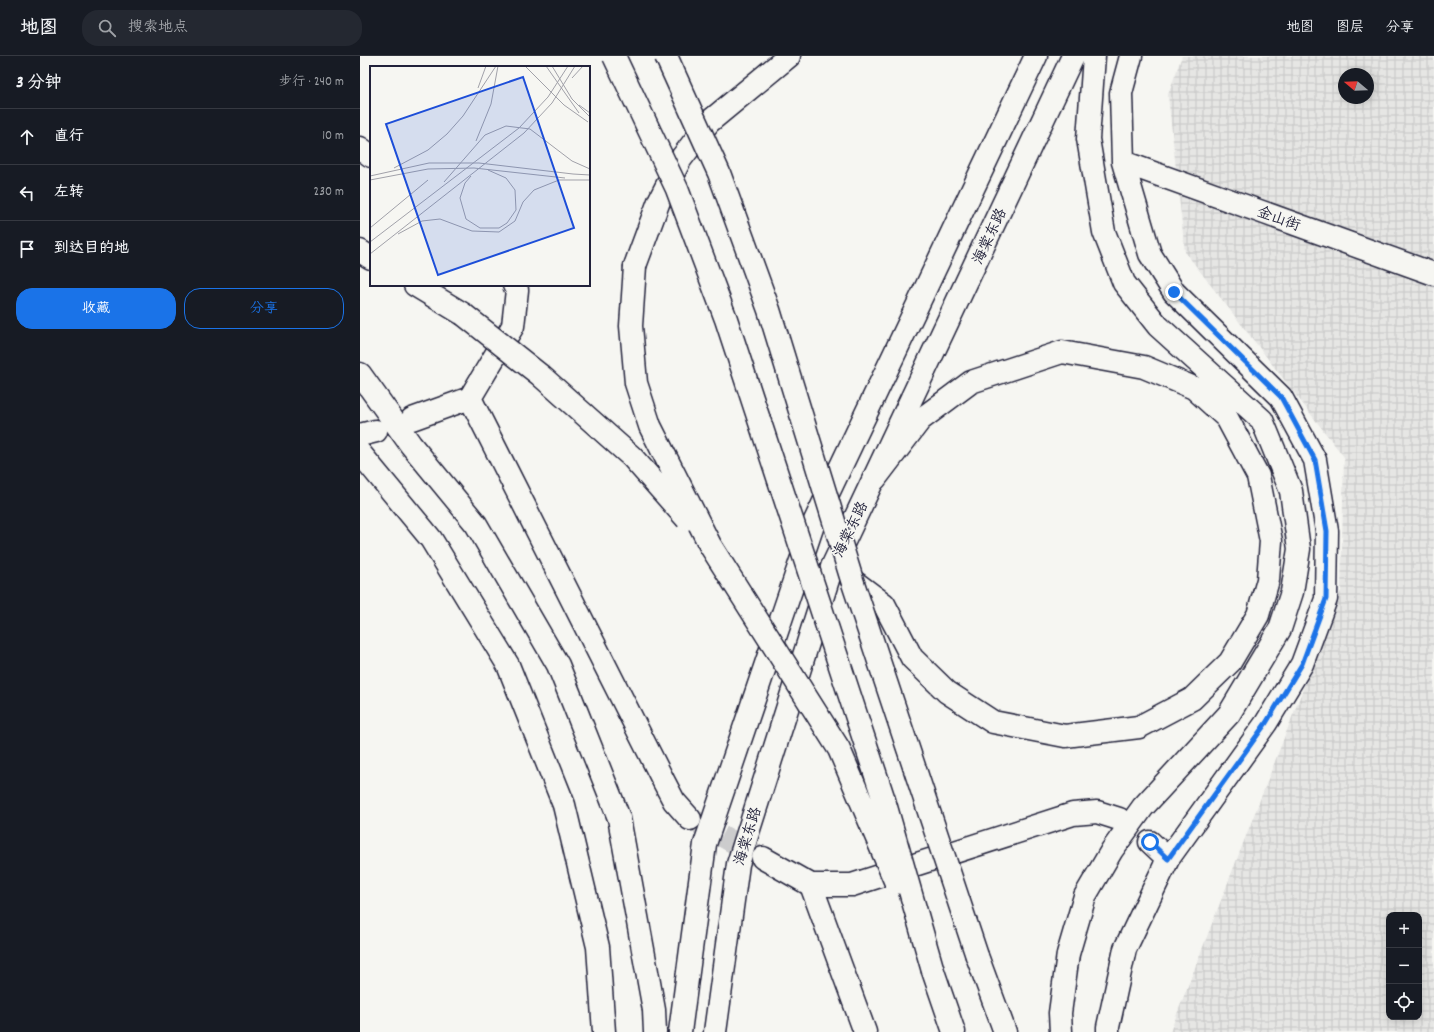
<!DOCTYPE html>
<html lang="zh">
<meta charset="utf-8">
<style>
:root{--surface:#171b24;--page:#242831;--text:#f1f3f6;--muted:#9ea1a6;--line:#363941;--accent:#1a73e8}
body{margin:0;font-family:Dekko,"LXGW WenKai TC",sans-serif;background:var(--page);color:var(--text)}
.controls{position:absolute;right:12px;bottom:12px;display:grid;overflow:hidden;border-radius:8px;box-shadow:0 2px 10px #0003}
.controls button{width:36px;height:36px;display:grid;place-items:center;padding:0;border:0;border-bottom:1px solid var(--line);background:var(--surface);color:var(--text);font:20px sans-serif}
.compass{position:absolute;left:978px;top:12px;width:36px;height:36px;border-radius:50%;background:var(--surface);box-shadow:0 2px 10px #0003;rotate:289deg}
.stop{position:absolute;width:12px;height:12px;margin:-9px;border:3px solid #1a73e8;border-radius:50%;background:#fff}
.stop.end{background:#1a73e8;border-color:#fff;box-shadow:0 1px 4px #0008}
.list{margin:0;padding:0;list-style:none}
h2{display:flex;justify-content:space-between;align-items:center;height:52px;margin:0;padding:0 16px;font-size:17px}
h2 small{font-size:13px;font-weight:400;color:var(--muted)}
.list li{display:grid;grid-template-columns:26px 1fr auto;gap:12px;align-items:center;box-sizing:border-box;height:56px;padding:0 16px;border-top:1px solid var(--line)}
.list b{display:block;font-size:15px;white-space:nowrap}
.list em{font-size:13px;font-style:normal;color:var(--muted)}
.actions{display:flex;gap:8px;padding:12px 16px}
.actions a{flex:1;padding:9px 0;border:1px solid var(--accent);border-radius:16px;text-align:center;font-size:14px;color:var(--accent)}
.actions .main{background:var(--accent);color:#fff}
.icon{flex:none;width:22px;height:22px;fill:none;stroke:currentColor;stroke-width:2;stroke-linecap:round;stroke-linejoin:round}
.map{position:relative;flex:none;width:1074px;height:976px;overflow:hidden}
header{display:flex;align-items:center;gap:24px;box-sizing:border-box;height:56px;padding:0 20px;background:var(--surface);border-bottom:1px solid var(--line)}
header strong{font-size:19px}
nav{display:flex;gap:22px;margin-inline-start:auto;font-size:14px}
.search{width:280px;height:36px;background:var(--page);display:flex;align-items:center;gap:10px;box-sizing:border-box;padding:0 14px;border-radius:16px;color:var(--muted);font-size:15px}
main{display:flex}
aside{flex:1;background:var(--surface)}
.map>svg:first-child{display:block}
.industrial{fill:url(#industrial-grid);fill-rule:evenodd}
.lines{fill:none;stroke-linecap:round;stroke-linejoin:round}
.street-tunnel{stroke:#cccccd;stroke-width:22;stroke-dasharray:22 11;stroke-linecap:butt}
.street-casing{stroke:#22223b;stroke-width:25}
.secondary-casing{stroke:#22223b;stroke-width:25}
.primary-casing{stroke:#22223b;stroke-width:25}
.highway-casing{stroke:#22223b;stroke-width:25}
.street{stroke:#f6f6f2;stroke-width:22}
.secondary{stroke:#f6f6f2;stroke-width:22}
.primary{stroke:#f6f6f2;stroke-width:22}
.highway{stroke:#f6f6f2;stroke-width:22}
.highway-bridge-casing{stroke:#22223b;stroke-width:25;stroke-linecap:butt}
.highway-bridge{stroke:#f6f6f2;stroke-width:22}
.route{stroke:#1a73e8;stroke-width:5}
.labels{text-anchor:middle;stroke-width:3.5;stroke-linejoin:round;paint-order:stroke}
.street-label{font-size:15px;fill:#22223b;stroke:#f6f6f2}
.inset-road{fill:none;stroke:#a1a1a9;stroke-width:1}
.view{fill:#1d4ed8;fill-opacity:0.15;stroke:#1d4ed8;stroke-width:2}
.inset-edge{fill:none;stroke:#22223b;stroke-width:2}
</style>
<header>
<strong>地图</strong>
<div class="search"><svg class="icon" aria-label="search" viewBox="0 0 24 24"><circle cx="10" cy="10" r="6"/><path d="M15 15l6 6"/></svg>搜索地点</div>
<nav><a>地图</a><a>图层</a><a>分享</a></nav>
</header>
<main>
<aside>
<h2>3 分钟<small>步行 · 240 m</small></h2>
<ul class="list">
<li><svg class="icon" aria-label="ahead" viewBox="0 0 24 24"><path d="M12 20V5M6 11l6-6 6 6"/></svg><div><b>直行</b></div><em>10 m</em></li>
<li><svg class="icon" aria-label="left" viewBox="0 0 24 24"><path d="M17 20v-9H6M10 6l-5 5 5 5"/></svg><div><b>左转</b></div><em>230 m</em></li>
<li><svg class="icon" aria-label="arrive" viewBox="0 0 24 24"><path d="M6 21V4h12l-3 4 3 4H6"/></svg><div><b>到达目的地</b></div></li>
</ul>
<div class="actions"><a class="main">收藏</a><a>分享</a></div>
</aside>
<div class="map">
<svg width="1074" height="976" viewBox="0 0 1074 976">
<defs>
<pattern id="industrial-grid" width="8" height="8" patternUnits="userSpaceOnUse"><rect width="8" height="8" fill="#e6e6e4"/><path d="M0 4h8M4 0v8" fill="none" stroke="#c5c5c4"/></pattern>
</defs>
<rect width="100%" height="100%" fill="#f6f6f2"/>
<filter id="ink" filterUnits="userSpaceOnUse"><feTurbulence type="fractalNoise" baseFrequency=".025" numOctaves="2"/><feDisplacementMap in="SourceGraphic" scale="8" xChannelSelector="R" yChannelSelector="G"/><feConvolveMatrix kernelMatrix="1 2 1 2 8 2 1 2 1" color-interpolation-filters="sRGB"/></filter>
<g filter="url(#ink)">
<path class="industrial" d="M822,0h252v976h-264l171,-441 3,-134 -159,-205 -17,-157zM984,18h24v24h-24zM1029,859h30v102h-30z"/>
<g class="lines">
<path class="street-tunnel" d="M333,764l67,37"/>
<g class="street-casing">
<path id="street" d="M0,92l11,8
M763,106l311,112
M154,229l3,5 -4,36 -43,72 194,384 10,19 16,18
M52,363l58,-21
M0,379l16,-4
M0,397l71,86 77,126 56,140 34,142 6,85
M790,786l18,17
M403,802l48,27h41l221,-71 24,-2 22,7
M748,976v-5l17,-78 43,-90 98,-136 36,-59 24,-65 1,-68 -12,-71 -34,-63 -107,-105 -24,-38 -27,-92 -2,-69 10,-37"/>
</g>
<g class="secondary-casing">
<path id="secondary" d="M451,829l54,147"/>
</g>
<g class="primary-casing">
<path id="primary" d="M0,195l11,7
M55,229l48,29
M0,318l51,71 65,79 82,141 61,153 35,192 1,22
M320,976l25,-188 108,-319 223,-469
M355,976l23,-168 94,-297 241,-511"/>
</g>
<g class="highway-casing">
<path id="highway" d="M275,210l24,-65 21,-41 29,-38 80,-66
M492,524l32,24 28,54 35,34 46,30 72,14 74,-9 53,-28 38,-37 28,-47 10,-35 3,-39 -13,-65 -31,-58 -33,-30 -50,-21 -82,-15 -91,30 -51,38 -45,59
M617,900l28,76
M573,915l21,61
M701,976l-1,-19 8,-59 17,-58 27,-46 31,-43 86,-93 51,-85 12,-37 7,-43 -8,-58 -29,-71 -104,-94 -34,-43 -20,-51 -16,-93 6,-83"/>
</g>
<use href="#street" class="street"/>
<use href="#secondary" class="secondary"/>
<use href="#primary" class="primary"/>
<use href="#highway" class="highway"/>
<g class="highway-bridge-casing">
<path id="highway-bridge" d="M254,0l63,133 49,130 158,481 49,171
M306,0l53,117 50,137 83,270 125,376
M275,210l-4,60 5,57 14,43 60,119 129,204 57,134
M103,258l77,61 92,82 55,62"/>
</g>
<use href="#highway-bridge" class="highway-bridge"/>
</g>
</g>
<g class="lines" filter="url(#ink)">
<path class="route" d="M790,786l18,17 98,-136 36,-59 24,-65 1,-68 -12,-71 -34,-63 -107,-105"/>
</g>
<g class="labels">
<g class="street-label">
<text transform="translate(919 162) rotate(20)" y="5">金山街</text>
<text transform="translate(629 180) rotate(-65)" y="5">海棠东路</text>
<text transform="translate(490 473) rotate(-64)" y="5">海棠东路</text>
<text transform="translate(387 780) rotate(-73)" y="5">海棠东路</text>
</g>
</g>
<g transform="translate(10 10)">
<rect width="220" height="220" fill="#f6f6f2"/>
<path class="inset-road" d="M155,0l39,39 24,17M176,0l33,47M182,0l20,33 18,18M202,12l11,-12M108,22l8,-22M121,38l7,-38M209,39l11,8M106,75l15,-37M24,102l34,-18 19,-16 16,-18 33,-50M203,108l17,1M0,110l59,-13h50l94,11M101,110l-6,7 -5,15 6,21 14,9h19l8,-5 9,-13 -1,-20 -9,-12 -18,-8M0,114l58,-11 46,-1 91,10M74,116l41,-47 21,-9 24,3 42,32 18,8M0,162l58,-48M28,168l24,-13 18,-2 32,12 27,1 16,-11 8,-19 11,-12 25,-10h31M0,176l149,-114 29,-31 20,-31M0,188l154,-121 28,-30 23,-37"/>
<path class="view" d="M153,11l51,151 -136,47 -52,-151z"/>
<rect width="220" height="220" class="inset-edge"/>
</g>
</svg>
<div class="controls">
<button>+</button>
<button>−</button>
<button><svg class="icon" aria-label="locate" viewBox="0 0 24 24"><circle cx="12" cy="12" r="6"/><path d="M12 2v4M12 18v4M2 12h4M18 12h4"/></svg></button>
</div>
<svg class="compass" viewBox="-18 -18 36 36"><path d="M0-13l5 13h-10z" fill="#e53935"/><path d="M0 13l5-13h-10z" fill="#9ea1a6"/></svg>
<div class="stop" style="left:790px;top:786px"></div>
<div class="stop end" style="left:814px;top:236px"></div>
</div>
</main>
